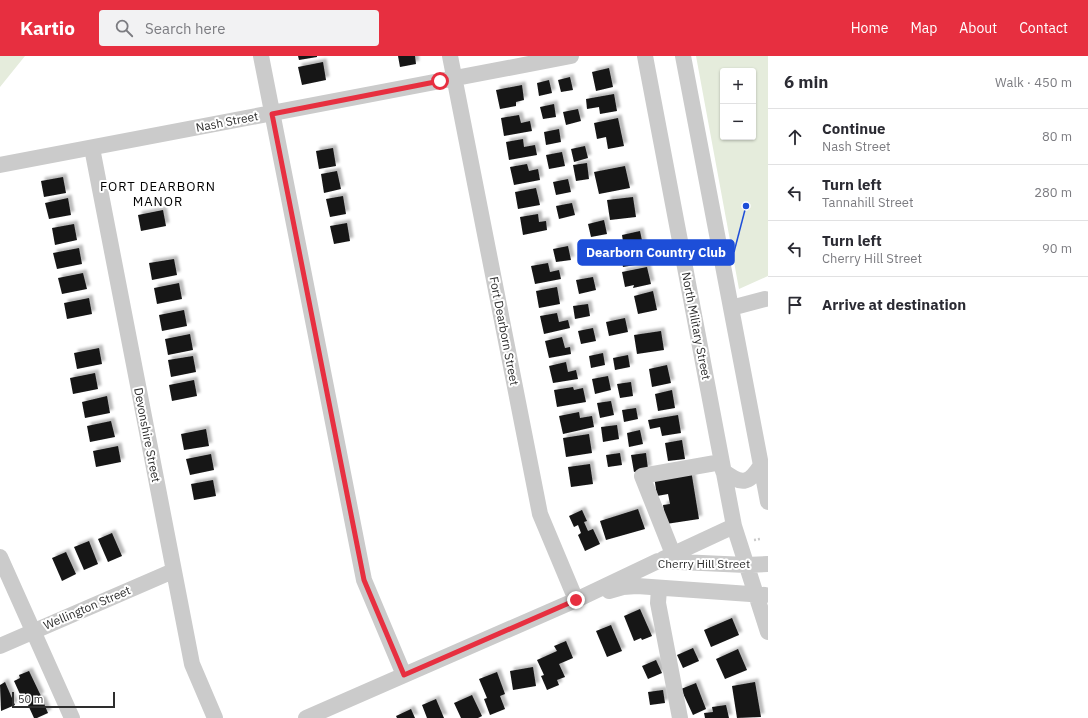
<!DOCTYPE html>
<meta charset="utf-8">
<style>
:root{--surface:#fff;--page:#f2f2f3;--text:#2b2b33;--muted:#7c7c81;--line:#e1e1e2;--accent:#e72f40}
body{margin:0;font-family:"IBM Plex Sans",sans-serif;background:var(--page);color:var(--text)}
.controls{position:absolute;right:12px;top:12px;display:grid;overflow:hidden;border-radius:4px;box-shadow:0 1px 3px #0004}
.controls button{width:36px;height:36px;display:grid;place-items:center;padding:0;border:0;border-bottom:1px solid var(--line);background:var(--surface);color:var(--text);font:20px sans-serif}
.scale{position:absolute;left:12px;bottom:10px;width:103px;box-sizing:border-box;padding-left:4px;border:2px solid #2e2e2e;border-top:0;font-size:11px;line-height:14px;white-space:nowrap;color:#2e2e2e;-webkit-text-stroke:3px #fff;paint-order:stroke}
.stop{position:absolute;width:12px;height:12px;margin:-9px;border:3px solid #e72f40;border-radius:50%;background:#fff}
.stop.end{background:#e72f40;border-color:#fff;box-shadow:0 1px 4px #0008}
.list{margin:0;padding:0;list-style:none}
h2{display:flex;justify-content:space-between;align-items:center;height:52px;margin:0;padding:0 16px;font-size:17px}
h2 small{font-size:13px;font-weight:400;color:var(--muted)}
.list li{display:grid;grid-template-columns:26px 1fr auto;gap:12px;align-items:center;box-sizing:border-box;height:56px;padding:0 16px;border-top:1px solid var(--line)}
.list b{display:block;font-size:15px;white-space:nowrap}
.list p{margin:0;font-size:13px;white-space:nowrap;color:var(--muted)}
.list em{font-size:13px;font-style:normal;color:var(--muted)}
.icon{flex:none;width:22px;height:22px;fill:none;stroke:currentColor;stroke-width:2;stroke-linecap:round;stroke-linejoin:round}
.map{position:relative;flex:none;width:768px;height:662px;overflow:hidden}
header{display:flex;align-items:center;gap:24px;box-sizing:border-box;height:56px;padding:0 20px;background:var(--accent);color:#fff}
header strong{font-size:19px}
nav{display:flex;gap:22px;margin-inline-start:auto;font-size:14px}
.search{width:280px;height:36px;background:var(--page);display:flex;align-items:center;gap:10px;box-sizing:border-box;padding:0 14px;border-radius:4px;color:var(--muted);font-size:15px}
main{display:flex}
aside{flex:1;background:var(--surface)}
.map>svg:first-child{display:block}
.green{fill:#e5ecdc;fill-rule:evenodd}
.building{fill:#151515;filter:url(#shadow)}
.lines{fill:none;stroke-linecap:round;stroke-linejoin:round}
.path{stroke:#cbcbcb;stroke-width:2.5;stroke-dasharray:2 2;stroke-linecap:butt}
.minor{stroke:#cbcbcb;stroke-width:16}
.route{stroke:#e72f40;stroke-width:5}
.labels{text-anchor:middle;stroke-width:4;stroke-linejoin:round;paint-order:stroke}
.street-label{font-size:12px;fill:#2e2e2e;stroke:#fff}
.neighbourhood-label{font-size:13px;letter-spacing:1px;fill:#000;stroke:#fff}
.leader{fill:none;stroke:#1d4ed8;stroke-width:1.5}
.callout-dot{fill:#1d4ed8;stroke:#fff;stroke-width:1.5}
.callout{fill:#1d4ed8;stroke:#1d4ed8;stroke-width:1.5}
.callout-label{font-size:13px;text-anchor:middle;font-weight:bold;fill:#fff}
</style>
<header>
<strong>Kartio</strong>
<div class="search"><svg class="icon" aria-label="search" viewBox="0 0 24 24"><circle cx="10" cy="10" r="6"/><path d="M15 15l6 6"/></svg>Search here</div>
<nav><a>Home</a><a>Map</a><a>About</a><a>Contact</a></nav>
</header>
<main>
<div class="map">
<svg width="768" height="662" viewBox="0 0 768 662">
<defs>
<filter id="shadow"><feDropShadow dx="3.5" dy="-3.5" stdDeviation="1" flood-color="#0004"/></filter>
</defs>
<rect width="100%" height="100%" fill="#fff"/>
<path class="green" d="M0,0h25l-25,31z
M696,0h72v220l-29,13zM723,15h30v66h-30z"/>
<path class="building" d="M298,0h19v1l-18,3z
M398,0h17l1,8 -16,3z
M323,6l3,18 -24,5 -4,-18z
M609,12l4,19 -17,4 -4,-19z
M570,21l3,13 -12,2 -3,-12z
M549,24l3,13 -13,3 -2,-13z
M522,29l2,15 -8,2v4l-16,3 -4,-19z
M614,38l3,17 -17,3 -1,-7 -12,2 -1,-10z
M554,48l2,13 -13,2 -3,-12z
M578,53l3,12 -15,4 -3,-13z
M519,59l2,8 9,-2 2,10 -28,5 -3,-18z
M618,62l6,28 -16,3 -2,-12 -9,2 -3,-16z
M559,73l2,13 -15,3 -2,-13z
M523,83l1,8 11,-2 2,10 -28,5 -3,-18z
M585,90l3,12 -14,4 -3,-13z
M333,92l3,18 -17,3 -3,-18z
M562,96l3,14 -16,3 -3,-14z
M587,107l2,16 -13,2 -3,-16z
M527,108l2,7 9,-2 2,11 -26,5 -4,-18z
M625,110l5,22 -31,6 -5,-22z
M337,115l4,18 -17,4 -3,-19z
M63,121l3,16 -22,4 -3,-16z
M568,123l3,13 -15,3 -3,-13z
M536,132l4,17 -22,4 -3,-17z
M343,140l3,18 -16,3 -4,-18z
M633,141l3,20 -26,3 -3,-20z
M68,142l3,17 -22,4 -4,-16z
M572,147l3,12 -16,4 -3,-13z
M163,154l3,16 -25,5 -3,-16z
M538,158l1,8 7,-1 1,9 -24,5 -3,-18z
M604,164l3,14 -16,3 -3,-13z
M347,167l3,18 -16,3 -4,-18z
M74,168l3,16 -22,5 -3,-17z
M640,175l4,19 -5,1 2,13 -18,3 -4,-18 5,-1 -2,-13z
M568,190l3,14 -15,2 -3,-13z
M79,192l3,16 -25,5 -4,-16z
M174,203l3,16 -25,5 -3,-17z
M548,207l2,9 9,-2 2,9 -26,5 -4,-18z
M647,211l4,17 -18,4 1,-3 -9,2 -3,-15z
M83,217l4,16 -25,5 -4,-16z
M593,221l3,13 -17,4 -3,-14z
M179,227l3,16 -25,5 -3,-16z
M557,231l3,17 -21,4 -3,-17z
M653,235l4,19 -19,4 -4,-18z
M89,242l3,16 -25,5 -3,-16z
M588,248l2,12 -15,3 -2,-13z
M184,254l3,16 -25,5 -3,-16z
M557,257l2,9 9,-2 2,8 -26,6 -4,-18z
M625,262l3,14 -19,4 -3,-14z
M593,272l3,13 -15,3 -3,-13z
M661,275l3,19 -27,4 -3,-19z
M190,278l3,16 -25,5 -3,-16z
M562,281l3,11 5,-1 1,7 -22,4 -4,-17z
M99,292l3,16 -25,5 -3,-16z
M603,297l2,12 -14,3 -2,-12z
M628,299l2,12 -15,3 -2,-12z
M193,300l3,16 -25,5 -3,-17z
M566,306l2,10 8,-2 2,9 -25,4 -4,-17z
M667,309l4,18 -19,4 -3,-18z
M95,317l3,16 -25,5 -3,-16z
M608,320l3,14 -16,4 -3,-15z
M194,324l3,16 -25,5 -3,-16z
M631,326l2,14 -13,2 -3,-14z
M573,331l1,3 9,-2 3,14 -29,5 -3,-17z
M672,334l3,18 -17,3 -3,-17z
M107,340l3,17 -25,5 -3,-16z
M611,345l3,14 -14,3 -3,-15z
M636,352l2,11 -14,3 -2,-12z
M579,356l1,6 12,-2 2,11 -31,7 -4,-18z
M678,359l3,18 -19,3 -2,-9 -10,2 -2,-9z
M111,365l4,16 -25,5 -3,-16z
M617,369l2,14 -16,3 -2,-15z
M206,373l3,17 -25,4 -3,-16z
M640,374l3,14 -14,3 -2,-14z
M589,378l3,19 -26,4 -3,-19z
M682,384l3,19 -17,2 -3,-18z
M118,390l3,16 -25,5 -3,-16z
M620,397l2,12 -14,2 -2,-12z
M646,397l2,16 -14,3 -3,-17z
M211,398l3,16 -24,5 -4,-16z
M590,408l3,20 -22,3 -3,-20z
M691,414l8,49 -33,5 -3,-19 7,-1 -2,-10 -11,2 -3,-20z
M213,424l3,16 -22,4 -3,-16z
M638,453l7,20 -39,11 -6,-19z
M582,454l5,11 -3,1 4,9 5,-2 7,15 -15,7 -7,-16 3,-2 -3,-8 -4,2 -5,-11z
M112,477l10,23 -14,6 -10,-23z
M89,485l9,23 -14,6 -10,-23z
M66,496l10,22 -14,7 -10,-23z
M640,553l12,27 -10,4 -1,-2 -7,3 -10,-25z
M732,562l7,17 -28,12 -7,-17z
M611,569l11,26 -15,6 -11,-26z
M566,585l7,17 -14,6 6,13 -8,3 2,5 -12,5 -6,-14 3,-1 -7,-15 20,-9 -3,-5z
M693,592l6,13 -16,7 -6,-13z
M738,593l9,21 -22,9 -9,-20z
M656,604l6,13 -14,6 -6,-13z
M533,611l3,19 -23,4 -3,-19z
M29,615l12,25 -3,1 2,3 2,-1 6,14 -11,5h-3l-6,-13 2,-1 -1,-3 -5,2 -10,-22 6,-3 -1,-3z
M497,616l8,22 -5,2 5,13 -15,6 -6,-16 3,-1 -8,-19z
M5,626l10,23 -14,6 -1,-26z
M755,626l6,35 -24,1 -5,-32z
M696,627l10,26 -13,6 -12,-26z
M663,634l2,13 -15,2 -2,-13z
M472,639l10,21 -4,2h-17l-7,-15z
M436,643l8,19h-17l-5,-13z
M726,649l3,13h-24l-1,-5 9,-1 -1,-5z
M411,653l4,9h-18l-1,-2z"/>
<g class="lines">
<path class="path" d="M754,484l6,-1"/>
<path class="minor" d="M261,0l103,524 40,95
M450,0l90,458 36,86
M645,0l89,470 34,106
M683,0l85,446
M92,92l100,516 23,54
M0,109l571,-109
M731,252l34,-9
M723,415c19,14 25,14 38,-6
M673,498l-31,-78 79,-14
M0,501l72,161
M663,503l71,-33
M659,532l-1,15 22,115
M609,535l14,-4 14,-1 128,9
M0,590l173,-75
M306,662l270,-118 82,-39 88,4 22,-1"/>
</g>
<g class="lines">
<path class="route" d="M440,25l-168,33 92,466 40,95 172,-75"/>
</g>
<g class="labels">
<g class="street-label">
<text transform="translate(227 66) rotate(-11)" y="4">Nash Street</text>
<text transform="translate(696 270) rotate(79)" y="4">North Military Street</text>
<text transform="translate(504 275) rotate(79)" y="4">Fort Dearborn Street</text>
<text transform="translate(147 379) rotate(79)" y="4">Devonshire Street</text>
<text x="704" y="512">Cherry Hill Street</text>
<text transform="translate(87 552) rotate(-23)" y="4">Wellington Street</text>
</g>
<g class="neighbourhood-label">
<text x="158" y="135">FORT DEARBORN<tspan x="158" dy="15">MANOR</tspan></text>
</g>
</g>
<path class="leader" d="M746 150L734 196"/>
<circle class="callout-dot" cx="746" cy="150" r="4"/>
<rect class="callout" x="578" y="184" width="156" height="25" rx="4"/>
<g class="callout-label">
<text x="656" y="201">Dearborn Country Club</text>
</g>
</svg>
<div class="controls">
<button>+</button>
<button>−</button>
</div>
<div class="scale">50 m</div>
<div class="stop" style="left:440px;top:25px"></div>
<div class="stop end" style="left:576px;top:544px"></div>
</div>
<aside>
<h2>6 min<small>Walk · 450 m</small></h2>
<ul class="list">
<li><svg class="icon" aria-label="ahead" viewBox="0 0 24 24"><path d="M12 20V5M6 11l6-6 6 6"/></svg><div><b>Continue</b><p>Nash Street</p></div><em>80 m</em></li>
<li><svg class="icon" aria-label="left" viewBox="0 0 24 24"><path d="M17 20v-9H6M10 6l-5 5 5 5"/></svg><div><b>Turn left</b><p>Tannahill Street</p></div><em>280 m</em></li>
<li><svg class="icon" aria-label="left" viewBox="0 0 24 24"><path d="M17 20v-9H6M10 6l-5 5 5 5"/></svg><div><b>Turn left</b><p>Cherry Hill Street</p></div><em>90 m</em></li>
<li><svg class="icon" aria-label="arrive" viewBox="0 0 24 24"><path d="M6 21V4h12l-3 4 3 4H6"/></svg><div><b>Arrive at destination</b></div></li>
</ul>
</aside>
</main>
